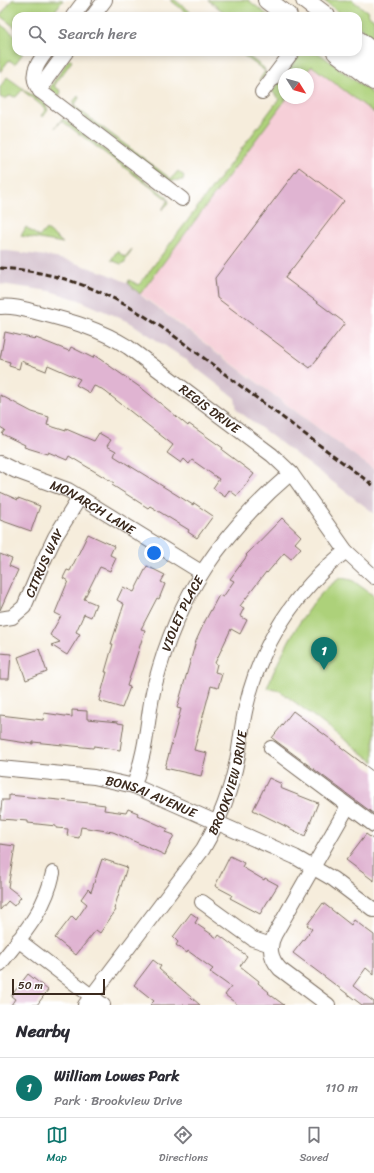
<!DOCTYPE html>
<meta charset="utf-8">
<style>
:root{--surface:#fff;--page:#f2f2f3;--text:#2b2b33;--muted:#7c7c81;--line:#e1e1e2;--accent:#0f766e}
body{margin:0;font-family:Sriracha,sans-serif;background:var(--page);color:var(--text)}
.compass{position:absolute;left:278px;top:68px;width:36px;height:36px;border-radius:50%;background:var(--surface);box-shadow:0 2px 6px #0003;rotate:127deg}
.scale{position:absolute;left:12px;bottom:10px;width:93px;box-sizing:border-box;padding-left:4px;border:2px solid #3b2a1e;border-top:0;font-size:11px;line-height:14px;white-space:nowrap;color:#3b2a1e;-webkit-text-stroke:3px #fff;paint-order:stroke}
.you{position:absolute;left:154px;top:553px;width:14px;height:14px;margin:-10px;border:3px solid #fff;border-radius:50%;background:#1a73e8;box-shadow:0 0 0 6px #1a73e833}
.badge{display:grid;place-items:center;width:26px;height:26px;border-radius:50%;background:var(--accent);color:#fff;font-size:13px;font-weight:700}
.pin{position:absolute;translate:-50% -33px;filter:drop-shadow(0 1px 2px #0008)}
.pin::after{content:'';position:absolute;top:21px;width:14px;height:12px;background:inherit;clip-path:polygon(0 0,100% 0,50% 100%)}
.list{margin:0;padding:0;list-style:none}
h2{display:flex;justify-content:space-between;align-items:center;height:52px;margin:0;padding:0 16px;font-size:17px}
h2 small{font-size:13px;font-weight:400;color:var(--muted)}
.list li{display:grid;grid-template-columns:26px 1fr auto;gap:12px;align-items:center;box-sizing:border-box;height:60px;padding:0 16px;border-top:1px solid var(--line)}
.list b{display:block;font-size:15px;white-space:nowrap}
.list p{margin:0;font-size:13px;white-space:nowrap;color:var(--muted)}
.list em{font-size:13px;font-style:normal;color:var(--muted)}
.icon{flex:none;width:22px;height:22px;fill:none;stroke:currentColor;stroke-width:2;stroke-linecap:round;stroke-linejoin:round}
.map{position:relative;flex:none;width:374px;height:1005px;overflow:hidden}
.search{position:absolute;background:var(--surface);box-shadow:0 2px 6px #0003;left:12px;right:12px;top:12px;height:44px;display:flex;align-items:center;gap:10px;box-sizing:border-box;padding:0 14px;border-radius:12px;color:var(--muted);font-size:15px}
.sheet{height:112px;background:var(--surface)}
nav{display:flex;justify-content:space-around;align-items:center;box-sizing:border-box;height:56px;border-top:1px solid var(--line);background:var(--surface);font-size:11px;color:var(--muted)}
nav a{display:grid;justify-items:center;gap:2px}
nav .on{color:var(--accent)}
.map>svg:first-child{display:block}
.built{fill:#f6cfd8}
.industrial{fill:#d1bdca}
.green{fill:#add17a;stroke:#747e4c}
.building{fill:#e0b4d2}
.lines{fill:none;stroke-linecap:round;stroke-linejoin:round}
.minor-casing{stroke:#7c6e60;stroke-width:16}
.major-casing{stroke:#7c6e60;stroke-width:20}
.minor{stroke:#fff;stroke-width:14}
.major{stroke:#fff;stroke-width:18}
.rail{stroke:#3b2a1e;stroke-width:3;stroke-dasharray:6 3;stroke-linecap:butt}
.labels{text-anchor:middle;stroke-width:3;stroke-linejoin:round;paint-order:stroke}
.street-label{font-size:13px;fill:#3b2a1e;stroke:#fff}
</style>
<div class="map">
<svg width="374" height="1005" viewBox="0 0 374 1005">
<rect width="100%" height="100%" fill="#fff"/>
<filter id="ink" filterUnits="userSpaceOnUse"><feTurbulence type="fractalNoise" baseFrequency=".025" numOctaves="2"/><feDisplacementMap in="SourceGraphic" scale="8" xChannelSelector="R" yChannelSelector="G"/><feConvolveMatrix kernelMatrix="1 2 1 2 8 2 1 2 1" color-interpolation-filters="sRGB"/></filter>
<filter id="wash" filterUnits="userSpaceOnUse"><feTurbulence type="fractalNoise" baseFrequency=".012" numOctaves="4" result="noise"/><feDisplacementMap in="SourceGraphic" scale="16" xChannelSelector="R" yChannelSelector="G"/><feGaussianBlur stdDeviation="0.9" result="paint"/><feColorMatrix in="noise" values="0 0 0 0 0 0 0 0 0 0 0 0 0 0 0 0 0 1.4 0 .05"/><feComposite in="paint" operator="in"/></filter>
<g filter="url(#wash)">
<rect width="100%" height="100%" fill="#f6eddc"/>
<path class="built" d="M311,66l63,47v357l-234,-176 147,-196h21v-24h-3z"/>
<path class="industrial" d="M0,250l46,6 23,5 39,13 20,9 16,15 230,172v43l-137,-103 -2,-12 -56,-43 -48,-32 -52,-23 -29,-9 -50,-7z"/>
<path class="green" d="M12,0h51l-12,16h-35v12l-16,-12z
M170,0h5l21,16h-5z
M208,0h40l21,16h-40z
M323,0h29l16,12 -1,2 7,5v19l-16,-12v-10h-14z
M0,24l16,12v16h8l-9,12 -6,-4 -9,12z
M239,52h4l21,16 2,6 -5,6 -2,1 6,-10z
M306,52l14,2 54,41v18l-62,-47 -7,8h-20l14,-18z
M69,59l3,2 -18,25 7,5 -1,4h-3l-7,-6 1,-3z
M284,75v23h3l-147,196 -12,-11 1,-3 10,5 140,-186 -7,-8z
M7,77l39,28 2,5 -5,7 -2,-1 5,-7 -24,-19 -6,7 -6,-1 -6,3 -4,-2v-10z
M78,96l1,2 -5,8 97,73 7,-8 6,5 -1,4 -12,1 -5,-3 -92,-69 -1,-7z
M62,119l3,1 102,77 2,6 -7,7 6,-10 -106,-79 -7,7z
M26,227l13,10 7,-8 17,14 -42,-7z
M132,249l-8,14 -3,1 -10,-4 6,-9 8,6z
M341,578l11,2 22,16v166l-94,-71 -13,-3c12,-31 43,-95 74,-110z"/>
<g id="blocks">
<path class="building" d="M299,167l45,34 -59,77 60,45 -35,45 -93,-70 -2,-20z
M5,332l30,7 1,-1 33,13 2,-4 22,11 1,-3 50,35 44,36 1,-2 34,24 -1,2 32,24 -17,22 -8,-6 -4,7 -12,-9 6,-9 -27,-19 -3,4 -5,-5 -3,4 -14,-10 6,-8 -71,-56 -8,-3 -4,7 -14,-8 4,-6 -32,-14 -2,6 -25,-10 -2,8 -10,-3 1,-4 -10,-3z
M0,395l32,17 17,5 -2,8 19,6v-2l28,12 5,-8 12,7 -4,6 9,5 -2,5 79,49 1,-2 19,13 -16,22 -9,-6 1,-2 -39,-24 -2,2 -36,-23 2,-2 -45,-27 -2,4 -19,-8 -1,2 -23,-7 1,-2 -23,-11 3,-4 -5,-3z
M0,492l18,8v-2l22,8 -9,25 -31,-11z
M282,518l19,18 -6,7 6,5 -10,11 -7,-6 -17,20 -1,-1 -26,34 4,2 -4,8 7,4 -7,14 -9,-5 -16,34 2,1 -2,8 7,2 -4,14 -7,-2 -17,64 13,3 -6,23 -36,-8 16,-59 -4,-1 19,-67 9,-20 14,-26 4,2 11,-16 -4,-2 17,-23 -1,-1z
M88,534l26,12 -4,9 6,3 -6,13 -10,-4 -16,32 12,5 -5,13 -7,-3 -8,18 4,2 -13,21 -16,-10 9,-3 -10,-7 11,-19 -6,-3 13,-32 -5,-3 4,-8 3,1z
M0,554l12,5 -3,7 9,4 -18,40z
M147,566l18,9 -4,7 4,2 -6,15 -2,-1 -16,31 4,1 -18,56 3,1 -8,21 -23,-7 8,-29h-2l8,-28h-2l13,-40 -7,-4 6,-13 11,5z
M39,649l8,23 -21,8 -8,-23z
M0,653l11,1 -2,25h-9z
M72,710l15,1v8l31,3v1l6,1 -4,26 -26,-4 -1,2 -60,-6v2l-33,-5v-24l43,5 1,-7 28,4z
M293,711l81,61v42l-102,-76z
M269,778l13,6 -2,4 38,15 -13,33 -52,-26z
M9,795l80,8 16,2 -1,5 22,3 2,-4 10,4 -1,2 31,14 -2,3 8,3 -9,20 -52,-23 -32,-5 -2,11 -12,-2 1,-7 -12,-1v-2l-28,-3v-2l-28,-2 2,-19h7z
M366,834l8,6v41l-28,-21z
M0,844l15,2 -7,41 13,10 -7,9 -6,-5 -8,9z
M230,856l14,7 -2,4 22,13 1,-2 13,7 -18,29 -30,-16 2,-3 -17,-9z
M102,859l25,8 -13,42 2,1 -16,23 -4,-3 -20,25 -21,-17 17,-22 4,4 11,-16 -6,-5 7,-10 3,3z
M323,903l28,22 3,-5 20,15v40l-8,-7 -13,18 21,16v3h-12l-69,-52 19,-24 -5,-4z
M191,913l7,5 -3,5 22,15 2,-3 28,21 -7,10 19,15 -1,2 11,9 -1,1 16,12h-46l-13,-10 6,-8 -21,-15 3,-3 -25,-18 -1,2 -11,-8 2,-3 -5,-5z
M153,960l8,6 -2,3 41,36h-50l4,-4 -20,-16z
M28,974l20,16 -11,15h-26l4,-6 -4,-3z"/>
</g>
</g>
<g filter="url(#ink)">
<use href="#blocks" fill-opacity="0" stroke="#7c6e60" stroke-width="1"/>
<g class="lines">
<g class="minor-casing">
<g id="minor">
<path d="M73,16l12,-16"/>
<path d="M93,16l12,-16"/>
<path d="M66,52l-19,26 -7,13 142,108"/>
<path d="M357,52l17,13"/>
<path d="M40,91c-11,-15 -4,-26 6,-39"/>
<path d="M262,92l30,-40"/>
<path id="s1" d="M0,307c13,-2 27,3 39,6 32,8 61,16 89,34l144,108 19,18 55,78 28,26"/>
<path id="s2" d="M0,463l16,8 52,19 133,82"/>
<path id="s3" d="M0,619l12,-2 12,-10 20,-47 11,-23 25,-40"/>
<path d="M271,748l103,77"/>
<path id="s4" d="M0,768l94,9 40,9 161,71 38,22 41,31"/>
<path id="s5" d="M134,786c5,-17 10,-33 12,-50 3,-17 4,-35 9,-52 23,-89 66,-151 136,-211"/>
<path d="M202,902l51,37 18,6"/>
<path d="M18,940l85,65"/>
<path d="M0,964c23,-30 45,-53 53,-91"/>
<path id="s6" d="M85,1005l118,-156c17,-29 29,-61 35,-94 3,-16 4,-32 8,-48 14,-62 50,-117 100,-156"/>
<path d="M328,1005l-48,-36c-10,-11 -12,-22 -5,-35l73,-128"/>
</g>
</g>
<g class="major-casing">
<path id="major" d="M267,0l21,16
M305,0l21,16
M358,40l16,13
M336,52l38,29"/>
</g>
<use href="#minor" class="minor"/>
<use href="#major" class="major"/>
<path class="rail" d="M0,268c102,6 161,58 238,116 45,34 91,68 136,102"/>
</g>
</g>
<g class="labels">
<g class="street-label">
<text dy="5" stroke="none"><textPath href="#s1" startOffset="238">REGIS DRIVE</textPath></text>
<text dy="5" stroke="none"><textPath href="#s2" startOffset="103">MONARCH LANE</textPath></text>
<text dy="5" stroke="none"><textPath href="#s3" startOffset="76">CITRUS WAY</textPath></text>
<text dy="5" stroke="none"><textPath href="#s5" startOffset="180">VIOLET PLACE</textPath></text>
<text dy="5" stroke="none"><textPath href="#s6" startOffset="267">BROOKVIEW DRIVE</textPath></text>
<text dy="5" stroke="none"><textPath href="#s4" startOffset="155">BONSAI AVENUE</textPath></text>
</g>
</g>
</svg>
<svg class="compass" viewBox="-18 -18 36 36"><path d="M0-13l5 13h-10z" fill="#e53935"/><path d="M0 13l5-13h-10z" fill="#7c7c81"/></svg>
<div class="scale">50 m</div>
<div class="you"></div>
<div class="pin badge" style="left:324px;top:670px">1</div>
<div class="search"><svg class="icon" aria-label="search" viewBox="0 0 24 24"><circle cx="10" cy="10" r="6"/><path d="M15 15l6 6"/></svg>Search here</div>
</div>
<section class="sheet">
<h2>Nearby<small></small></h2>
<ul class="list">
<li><span class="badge">1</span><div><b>William Lowes Park</b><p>Park · Brookview Drive</p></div><em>110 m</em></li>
</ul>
</section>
<nav>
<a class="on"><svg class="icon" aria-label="map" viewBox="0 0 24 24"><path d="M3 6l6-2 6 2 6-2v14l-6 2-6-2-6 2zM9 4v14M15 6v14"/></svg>Map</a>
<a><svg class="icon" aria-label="directions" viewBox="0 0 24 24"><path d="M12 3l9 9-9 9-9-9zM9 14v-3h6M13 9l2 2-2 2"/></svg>Directions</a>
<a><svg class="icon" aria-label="saved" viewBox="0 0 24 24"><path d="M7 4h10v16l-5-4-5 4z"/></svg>Saved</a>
</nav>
